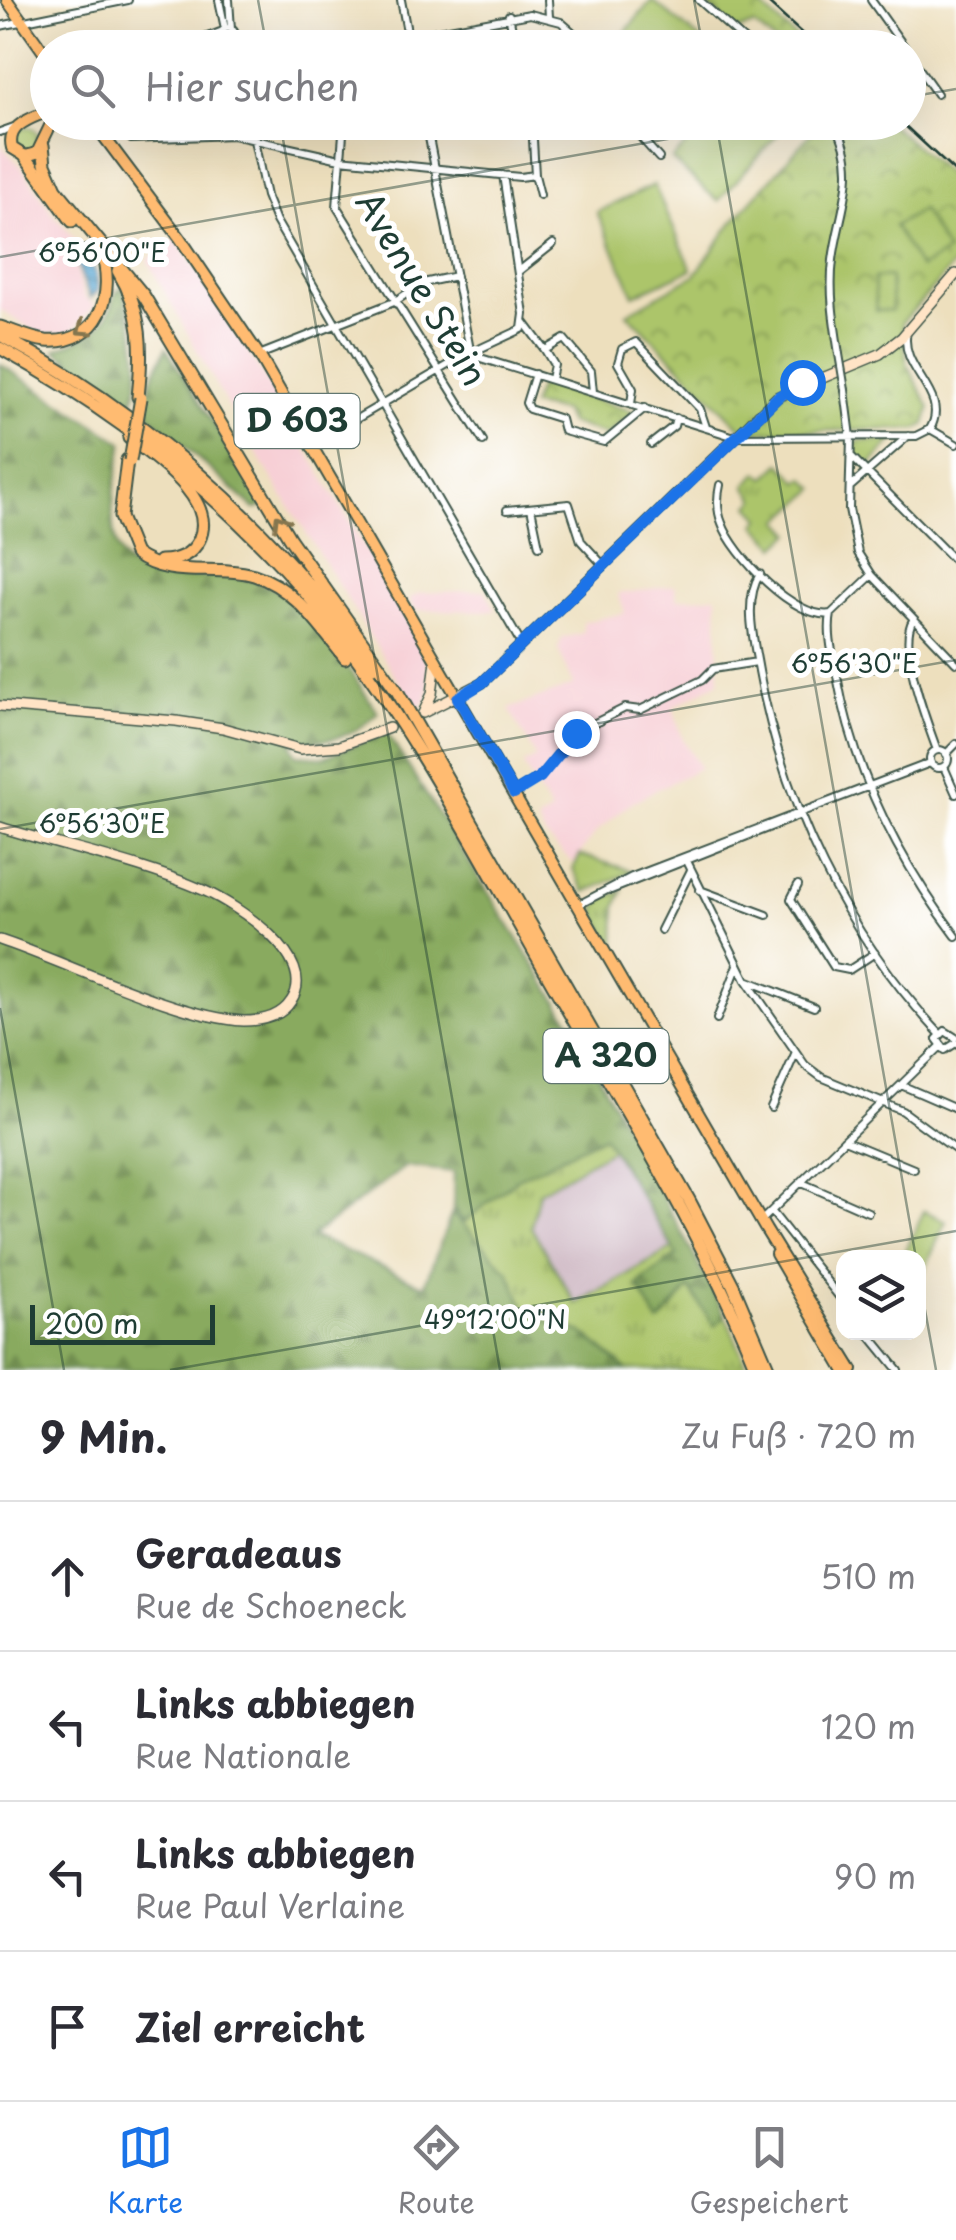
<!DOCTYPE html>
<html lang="de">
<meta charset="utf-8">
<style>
:root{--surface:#fff;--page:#f7f7f7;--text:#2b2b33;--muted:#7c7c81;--line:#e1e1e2;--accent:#1a73e8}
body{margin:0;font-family:"Playpen Sans",sans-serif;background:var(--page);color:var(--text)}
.controls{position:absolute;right:30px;bottom:30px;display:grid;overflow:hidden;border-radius:20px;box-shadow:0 10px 40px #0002}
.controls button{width:90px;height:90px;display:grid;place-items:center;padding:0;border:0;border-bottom:2px solid var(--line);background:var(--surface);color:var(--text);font:50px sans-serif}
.scale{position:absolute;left:30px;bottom:25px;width:185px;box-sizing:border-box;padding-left:10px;border:5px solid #1f3d34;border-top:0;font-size:28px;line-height:35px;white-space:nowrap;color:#1f3d34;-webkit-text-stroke:8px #fff;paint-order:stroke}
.stop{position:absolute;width:30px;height:30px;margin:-22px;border:8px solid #1a73e8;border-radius:50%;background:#fff}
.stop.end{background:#1a73e8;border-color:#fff;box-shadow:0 2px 10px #0008}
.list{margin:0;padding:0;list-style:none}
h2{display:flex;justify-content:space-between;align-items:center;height:130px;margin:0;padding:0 40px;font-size:42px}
h2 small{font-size:32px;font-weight:400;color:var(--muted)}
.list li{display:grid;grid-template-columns:65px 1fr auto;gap:30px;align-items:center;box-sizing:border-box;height:150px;padding:0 40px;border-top:2px solid var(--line)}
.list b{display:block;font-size:38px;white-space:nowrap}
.list p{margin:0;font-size:32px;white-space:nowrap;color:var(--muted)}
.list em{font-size:32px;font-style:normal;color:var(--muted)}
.icon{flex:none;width:55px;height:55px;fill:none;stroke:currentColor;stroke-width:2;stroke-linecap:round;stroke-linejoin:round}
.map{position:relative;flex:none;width:956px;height:1370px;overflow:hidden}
.search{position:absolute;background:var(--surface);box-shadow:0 10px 40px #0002;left:30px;right:30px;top:30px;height:110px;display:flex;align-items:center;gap:25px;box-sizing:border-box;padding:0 35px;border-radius:55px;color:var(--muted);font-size:38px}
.sheet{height:730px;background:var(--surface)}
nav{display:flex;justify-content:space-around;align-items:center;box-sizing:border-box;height:140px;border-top:2px solid var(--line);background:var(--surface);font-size:28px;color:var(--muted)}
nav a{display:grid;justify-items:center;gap:5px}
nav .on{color:var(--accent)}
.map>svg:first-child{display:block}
.built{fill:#f7cfd5}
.industrial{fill:#d2bdc8}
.grass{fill:url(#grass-tufts);stroke:#668150;stroke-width:2.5}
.forest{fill:url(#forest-firs);stroke:#54744a;stroke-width:2.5}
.park{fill:url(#park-crowns);stroke:#668150;stroke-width:2.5}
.pitch{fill:#acc56b;stroke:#668150;stroke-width:2.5}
.water{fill:url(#water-rules);stroke:#3c7283;stroke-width:2.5}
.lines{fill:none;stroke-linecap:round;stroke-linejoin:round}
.street-casing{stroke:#3e5549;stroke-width:10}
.secondary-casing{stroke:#3e5549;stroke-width:12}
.primary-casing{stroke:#3e5549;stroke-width:14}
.highway-casing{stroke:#3e5549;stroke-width:15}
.street{stroke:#fff;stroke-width:6}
.secondary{stroke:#ffe4c6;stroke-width:9}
.primary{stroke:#ffbb71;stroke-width:10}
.highway{stroke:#ffbb71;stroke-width:11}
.rail{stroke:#1f3d34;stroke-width:2.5}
.street-bridge-casing{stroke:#3e5549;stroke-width:10;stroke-linecap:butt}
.highway-bridge-casing{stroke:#3e5549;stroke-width:15;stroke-linecap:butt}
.street-bridge{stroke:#fff;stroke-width:6}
.highway-bridge{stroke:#ffbb71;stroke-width:11}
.oneway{stroke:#84764f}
.route{stroke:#1a73e8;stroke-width:12}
.ticks{fill:none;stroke:#1f3d34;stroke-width:2.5;stroke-opacity:0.45}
.labels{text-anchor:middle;stroke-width:10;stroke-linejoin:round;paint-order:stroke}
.shield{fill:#fff;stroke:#627771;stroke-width:2.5}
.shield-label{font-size:32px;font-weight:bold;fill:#1f3d34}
.street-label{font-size:35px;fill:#1f3d34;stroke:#fff}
.ticks-label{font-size:25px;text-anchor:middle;fill:#1f3d34;stroke:#fff;stroke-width:10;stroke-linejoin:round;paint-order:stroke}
</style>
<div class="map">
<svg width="956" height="1370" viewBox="0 0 956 1370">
<defs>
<pattern id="grass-tufts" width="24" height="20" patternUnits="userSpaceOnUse" patternTransform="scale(2.5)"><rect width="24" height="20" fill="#acc56b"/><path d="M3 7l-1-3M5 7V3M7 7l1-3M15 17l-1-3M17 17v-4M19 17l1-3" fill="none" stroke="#8ba159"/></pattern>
<pattern id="forest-firs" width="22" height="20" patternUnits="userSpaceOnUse" patternTransform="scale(2.5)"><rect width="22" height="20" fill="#89aa5f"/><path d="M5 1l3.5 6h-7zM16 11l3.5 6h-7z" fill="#6f8c4f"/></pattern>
<pattern id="park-crowns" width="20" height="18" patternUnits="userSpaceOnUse" patternTransform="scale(2.5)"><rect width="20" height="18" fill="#acc56b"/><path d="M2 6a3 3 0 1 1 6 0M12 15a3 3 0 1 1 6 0" fill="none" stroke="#8ba159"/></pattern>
<pattern id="water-rules" width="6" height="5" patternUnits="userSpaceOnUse" patternTransform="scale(2.5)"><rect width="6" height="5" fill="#59a6d2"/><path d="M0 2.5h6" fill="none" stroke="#4988ab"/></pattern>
</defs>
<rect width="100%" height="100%" fill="#fff"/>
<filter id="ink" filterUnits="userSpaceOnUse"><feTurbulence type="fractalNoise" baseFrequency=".01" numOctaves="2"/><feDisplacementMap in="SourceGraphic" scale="20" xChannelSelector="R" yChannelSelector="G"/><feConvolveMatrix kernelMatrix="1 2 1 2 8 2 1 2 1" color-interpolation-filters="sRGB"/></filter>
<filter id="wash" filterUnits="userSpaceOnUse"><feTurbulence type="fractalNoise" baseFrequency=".0048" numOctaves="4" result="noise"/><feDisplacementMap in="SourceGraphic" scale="40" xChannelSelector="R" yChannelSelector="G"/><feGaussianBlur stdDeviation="2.25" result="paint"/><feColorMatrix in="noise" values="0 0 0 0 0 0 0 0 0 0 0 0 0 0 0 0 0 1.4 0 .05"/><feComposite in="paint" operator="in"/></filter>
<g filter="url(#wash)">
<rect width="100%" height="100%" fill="#eddfbd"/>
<path class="built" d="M0,145l22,22 30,46 37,42 -15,7 11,36 10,7 -25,28 -30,1 -40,-24z
M176,239l94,148 155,263 4,38 -3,13 -10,9 -185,-298 -84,-152z
M675,585l2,14 40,-3 2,86 -46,25 9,30 18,31 -66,33 -37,30 -24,32 -27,-26 -9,-16 14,-9 -28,-47 13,-8 -27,-48 65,-24 -16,-36 4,-11 21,-5v-11l42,-9 -7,-19z
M485,590l11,21 -80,-1 -7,-11 10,-6z"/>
<path class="industrial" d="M614,1148l59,100 -97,57 -45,-78 8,-35z"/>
<path class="grass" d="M15 139a12 12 0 1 1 24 0a12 12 0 1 1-24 0Z
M894,440l-26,27 -14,-11 3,-15z
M781,463l18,19 6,-4 11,11 -36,31 12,13 -15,14 -21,-23 5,-6 -11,-12 6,-7 -10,-13 12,-14 7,6z
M580,855l50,15 2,2 -47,20 -12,-23z
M623,891l-7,15 -1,47 -20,-43 7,-12z
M604,1136l10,12 -75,44 -8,35 45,77 97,-56 5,7 -18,67 29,-35 25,38 12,-9 22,54h-121l-44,-37 -56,-19 -18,-42 -57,-59 1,-4 11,13 54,-44z"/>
<path class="forest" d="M122,287c10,29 27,94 7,119l-74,-56c23,-10 46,-16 56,-42 4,-11 2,-15 11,-21z
M166,348l97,155 -1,4 -7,2 -104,-92c-13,-21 7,-49 15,-69z
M0,364l123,79c-9,47 -33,136 46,135 39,-1 69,-8 105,11 44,22 76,85 104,123 -25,28 -51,29 -87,31l5,12 28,2 63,-24 179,282 160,301 -12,10 -25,-38 -30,35 -22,-38 40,-30 -73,-119 -86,42 -54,44 -11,-13 1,-37 -48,-6 -94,70 112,50 28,-73 57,59 18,42 56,19 44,37h-627z"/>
<path class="park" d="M700,0h55l51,47h-25l-27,-22 -18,6z
M820,123h69l67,58v81l-54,61 5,41 23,44 -5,16 -8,5 -172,3 -118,-119 68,-38 37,-52z
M540,383l95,29 -29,23 -37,-12 -6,-12 -32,-5z"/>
<path class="pitch" d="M652,0l57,47h-96z
M705,123h62l12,10 -61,68 -46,-41z
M654,185l38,84 -58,26 -37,-83z
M922,210l25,42 -27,16 -26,-42z
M890,277l2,33 -16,1 -2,-33z
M924,1211l22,10 -27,62 -1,-25 -15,-1z"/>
<path class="water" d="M83,258c13,5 14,20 15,33l-8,7 -14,-37z"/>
</g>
<g filter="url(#ink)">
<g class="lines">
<g class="street-casing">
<path id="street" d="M219,0l6,29
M229,0l2,29
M401,0l9,48
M548,0l1,17
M699,0l54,48
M871,0l34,48
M509,15l7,33
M0,26l128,-26
M221 35a7 7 0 1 1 14 0a7 7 0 1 1-14 0Z
M179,48l44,-17
M203,48l21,-7
M347,48l183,-34 31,8 30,26
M908,53l29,41
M111,122l20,17 102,-4 107,24 180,18 15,-2 -3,-53
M250,122l16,74 10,25 246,424
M344,122l-7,85 146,234
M426,122l45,233 264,82 181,-1 14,-7c21,-36 -32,-59 -23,-98
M627,122l32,36
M834,122c29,48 5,88 -1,138 -4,31 1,62 6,94
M0,132l14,-5
M535,175l5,20
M519,271l34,-27
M524,322l21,28 19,-11 27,32 2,21
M545,350l9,15 -3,14
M259,355l135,-53 29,-19 33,-7
M535,374l-9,29 3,6 32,10 3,12 40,11 41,-34
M845,390l6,47 -2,72 9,44 14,22 84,88
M631,404l2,-15 -15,-26 4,-14 14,-7 64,67 6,18
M930,429l26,15
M651,444l23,-18 2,-8
M312,445l152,-89 58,-27 2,-15 -21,-139
M852,457l104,105
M720,485c-3,13 -3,26 2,38 11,32 73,97 109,91
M850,487l58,-51
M531,508l8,38
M507,510l62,-6 12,37 23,25
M760,574c-17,27 -6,67 -1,97 25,136 86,262 181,363
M872,575l-41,39c-4,20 2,42 6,62 17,96 61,183 119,260
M913,620c-16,25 14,103 24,130
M930 759a9 9 0 1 1 18 0a9 9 0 1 1-18 0Z
M946,754l10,-10
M944,767l12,27
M513,793l27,-16 35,-44 50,-25 15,2 62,-30 11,-11 44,-7
M685,857l61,123 59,85 16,12 82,34 53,39
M798,885l-7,14 43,68 15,3 26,-17
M611,890l187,-74
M700,890l67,25
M580,904l52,-27 298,-114
M661,930l30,-60
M746,980l68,27
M717,1019l21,-54
M956,1038l-11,-7 -8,8 8,11 11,-7
M901,1085l55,24
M771,1108l24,-54
M844,1140l70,29
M802,1183l66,29
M772,1212l72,91
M762,1220l178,-173
M867,1332l31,38"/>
</g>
<g class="secondary-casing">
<path id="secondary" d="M0,706l176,15 47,7 77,21 39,-3 50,-18
M424,711l8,-17 4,-34
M423,713l59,-30 295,-286 103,-43 22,-17 54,-63
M0,827c66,21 139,35 203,63 34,15 117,69 88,111 -10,16 -29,20 -47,20 -65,-3 -178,-59 -244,-81"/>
</g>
<g class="primary-casing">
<path id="primary" d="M7,0l41,58
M48,111c-18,8 -42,14 -36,37l13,8 12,-3 15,-31
M93,122l87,116 79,117 507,875 86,140
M776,1254l68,116"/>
</g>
<g class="highway-casing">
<path id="highway" d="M43,145l2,19 11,25 88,107 146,243 107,152 292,509 44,85 36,85
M25,156l47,65
M118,271c25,41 25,81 20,126
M0,327c16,5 30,12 46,14 54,4 70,-48 55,-90
M0,335c151,82 273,192 373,332
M0,348c123,68 230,153 320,262 96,119 167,261 243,392 69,120 143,239 194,368
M129,438c27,21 89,62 70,102 -8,16 -23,21 -39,21
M127,460l-7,57 15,37c35,26 80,10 119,21 40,12 66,52 91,83"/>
</g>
<use href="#street" class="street"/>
<use href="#secondary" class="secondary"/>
<use href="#primary" class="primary"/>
<use href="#highway" class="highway"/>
<path class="rail" d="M765,0l53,48
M901,122l55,51"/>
<g class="street-bridge-casing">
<path id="street-bridge" d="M839,354l6,36"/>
</g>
<g class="highway-bridge-casing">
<path id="highway-bridge" d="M130,461l11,-63"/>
</g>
<use href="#street-bridge" class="street-bridge"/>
<use href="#highway-bridge" class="highway-bridge"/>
</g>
<defs><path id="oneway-chevron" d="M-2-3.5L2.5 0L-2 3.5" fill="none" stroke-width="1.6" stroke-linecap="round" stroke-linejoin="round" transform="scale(2.5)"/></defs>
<g class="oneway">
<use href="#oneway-chevron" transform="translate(83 329) rotate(146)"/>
<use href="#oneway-chevron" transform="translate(280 521) rotate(-121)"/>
</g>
</g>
<g class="lines" filter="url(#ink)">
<path class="route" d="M576,733l-36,44 -26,16 -56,-95 24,-15 296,-286 24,-15"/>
</g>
<path class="ticks" d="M258,0l9,48M694,0l9,48M908,97l48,-8M280,122l220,1248M716,122l200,1136M0,257l764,-135M0,829l956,-169M0,1008l64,362M918,1272l18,98M170,1370l786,-139"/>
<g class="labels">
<g class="shield">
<rect x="234.5" y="394" width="125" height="54" rx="8"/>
<rect x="543.5" y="1029" width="125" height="54" rx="8"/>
</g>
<g class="shield-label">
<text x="297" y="432">D 603</text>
<text x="606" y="1067">A 320</text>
</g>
<g class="street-label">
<text transform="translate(421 289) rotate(59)" y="12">Avenue Stein</text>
</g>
</g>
<g class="ticks-label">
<text x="102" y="262">6°56'00"E</text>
<text x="854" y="673">6°56'30"E</text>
<text x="102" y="833">6°56'30"E</text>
<text x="495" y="1329">49°12'00"N</text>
</g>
</svg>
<div class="controls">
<button><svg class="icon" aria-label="layers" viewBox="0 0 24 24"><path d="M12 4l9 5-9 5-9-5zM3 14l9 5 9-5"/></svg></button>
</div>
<div class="scale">200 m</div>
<div class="stop" style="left:802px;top:382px"></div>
<div class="stop end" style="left:576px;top:733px"></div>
<div class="search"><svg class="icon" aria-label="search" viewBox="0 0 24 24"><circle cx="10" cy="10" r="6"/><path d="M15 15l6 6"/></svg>Hier suchen</div>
</div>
<section class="sheet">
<h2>9 Min.<small>Zu Fuß · 720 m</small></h2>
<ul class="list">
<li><svg class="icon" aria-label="ahead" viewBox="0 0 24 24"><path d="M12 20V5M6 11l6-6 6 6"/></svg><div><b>Geradeaus</b><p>Rue de Schoeneck</p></div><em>510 m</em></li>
<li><svg class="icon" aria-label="left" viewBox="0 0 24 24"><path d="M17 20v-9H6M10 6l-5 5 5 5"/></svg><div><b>Links abbiegen</b><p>Rue Nationale</p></div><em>120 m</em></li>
<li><svg class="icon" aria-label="left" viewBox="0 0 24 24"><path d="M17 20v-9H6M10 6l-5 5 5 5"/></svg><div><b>Links abbiegen</b><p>Rue Paul Verlaine</p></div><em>90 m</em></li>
<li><svg class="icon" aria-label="arrive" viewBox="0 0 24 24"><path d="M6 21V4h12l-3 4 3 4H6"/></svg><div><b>Ziel erreicht</b></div></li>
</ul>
</section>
<nav>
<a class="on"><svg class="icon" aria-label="map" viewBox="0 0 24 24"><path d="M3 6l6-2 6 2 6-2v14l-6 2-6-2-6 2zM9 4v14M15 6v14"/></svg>Karte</a>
<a><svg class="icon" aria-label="directions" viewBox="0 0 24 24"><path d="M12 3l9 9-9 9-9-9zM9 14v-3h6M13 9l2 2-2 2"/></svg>Route</a>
<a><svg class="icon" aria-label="saved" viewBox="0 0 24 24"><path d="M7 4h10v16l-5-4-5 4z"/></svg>Gespeichert</a>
</nav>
